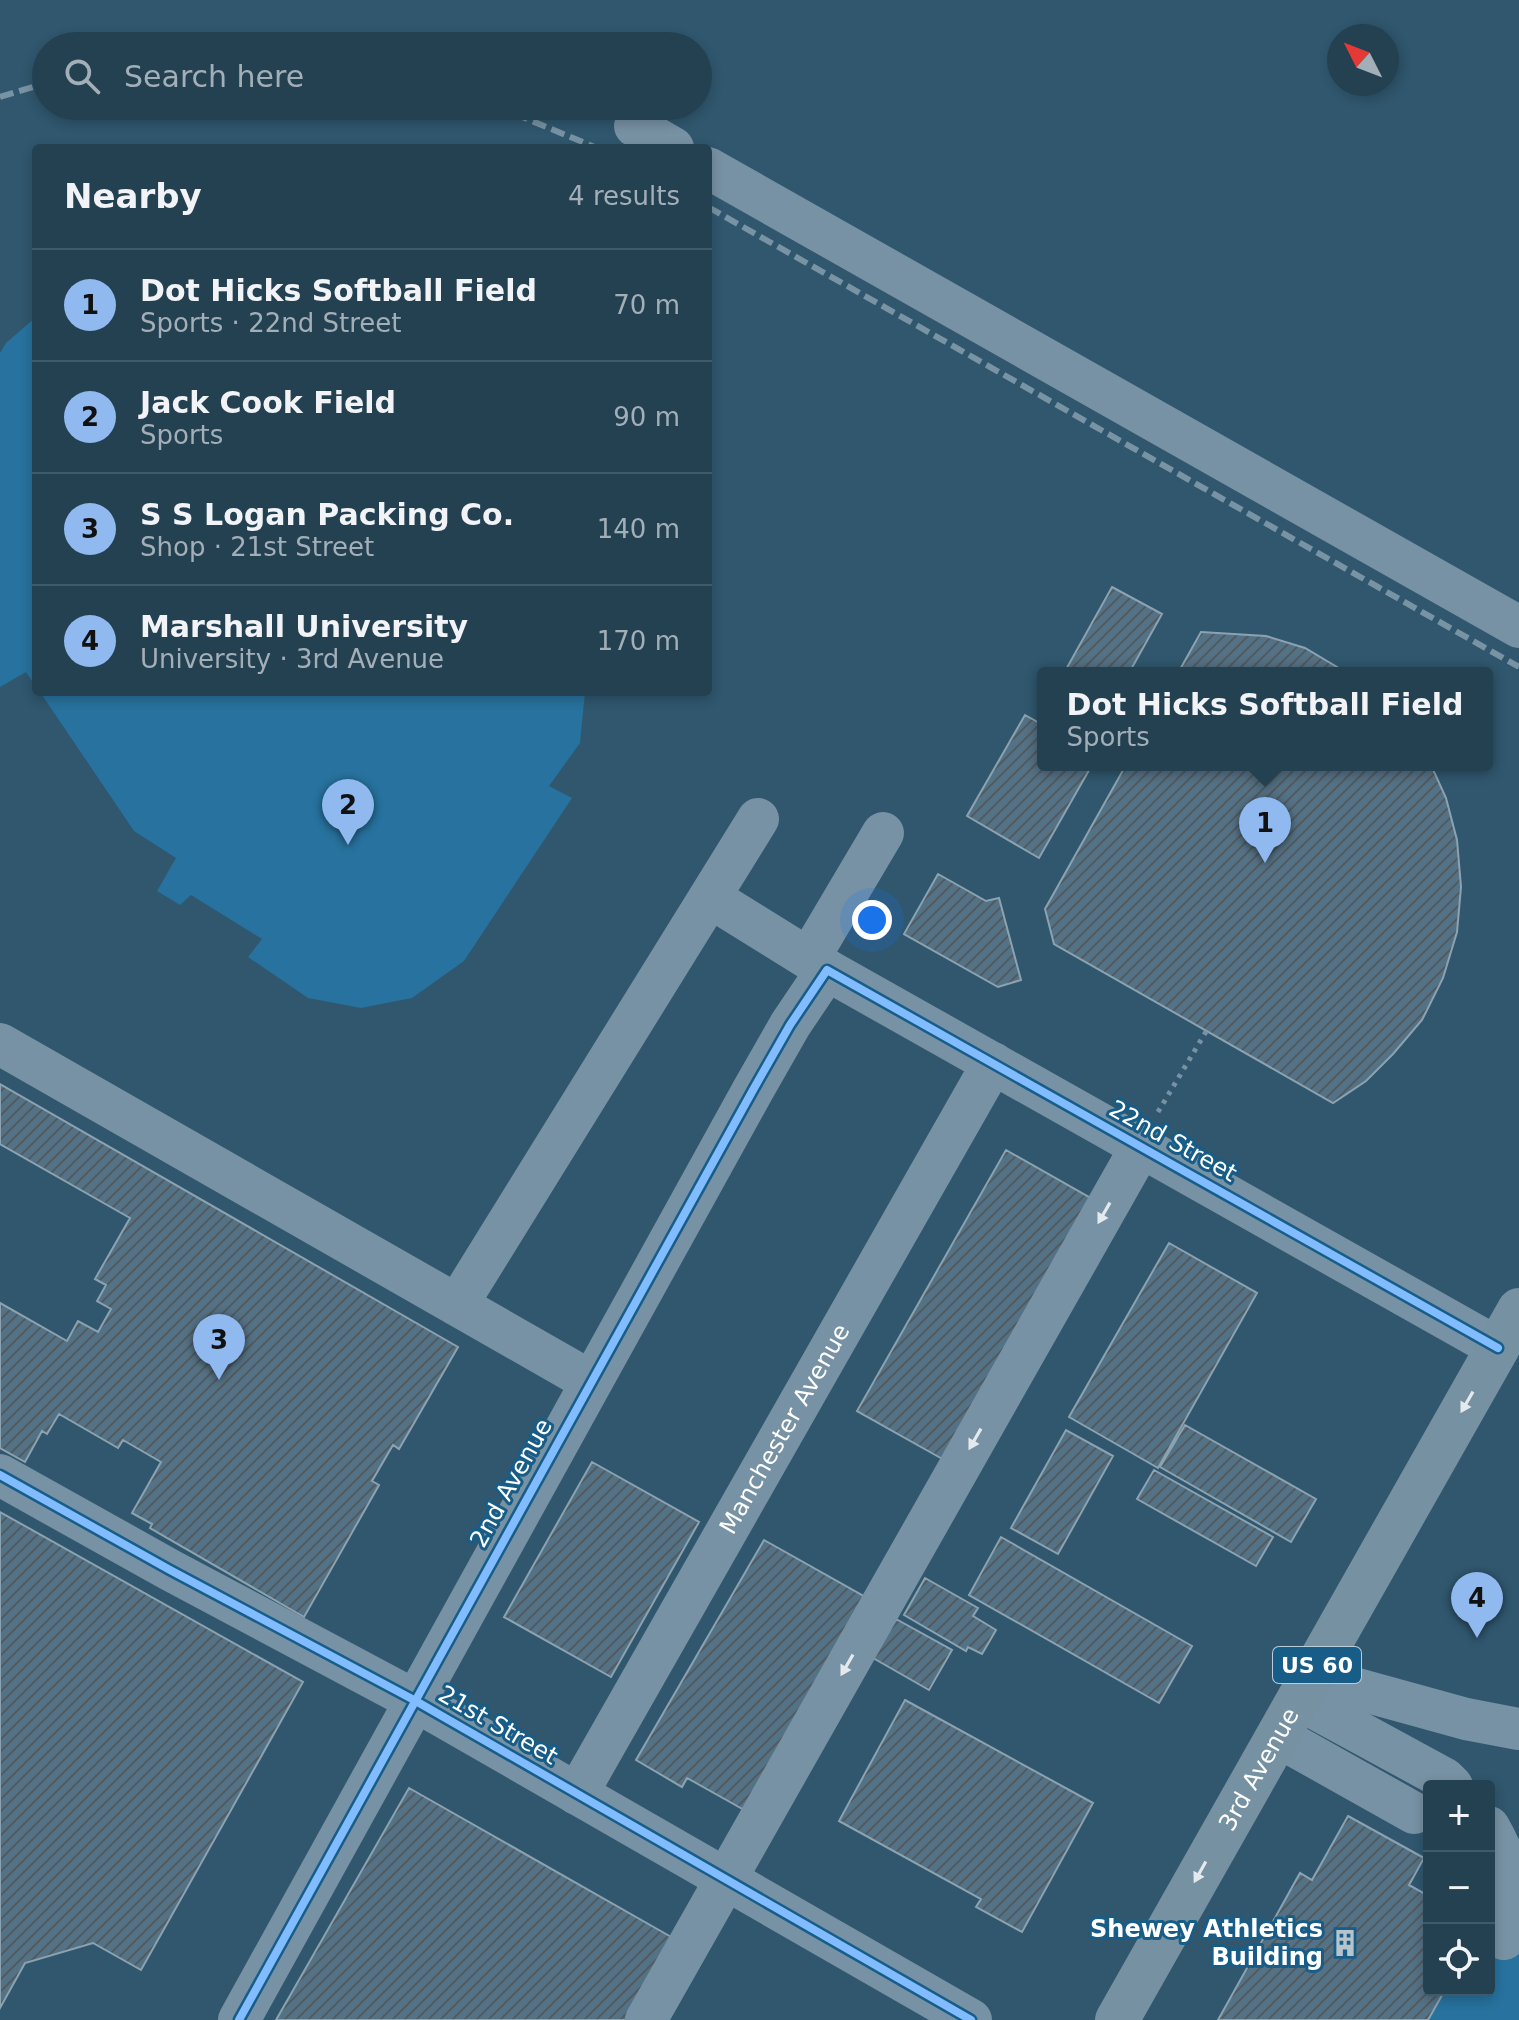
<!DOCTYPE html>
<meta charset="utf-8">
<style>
:root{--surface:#244152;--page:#2c4859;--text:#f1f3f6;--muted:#a3afb8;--line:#415a69;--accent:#90b9f0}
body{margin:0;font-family:"DejaVu Sans",sans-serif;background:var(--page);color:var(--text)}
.controls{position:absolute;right:24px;bottom:24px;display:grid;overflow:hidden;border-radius:8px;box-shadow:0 4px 12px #0003}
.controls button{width:72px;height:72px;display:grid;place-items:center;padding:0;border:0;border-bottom:2px solid var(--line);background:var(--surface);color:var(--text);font:40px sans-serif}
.compass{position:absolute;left:1327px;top:24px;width:72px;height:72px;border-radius:50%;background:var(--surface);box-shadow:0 4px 12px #0003;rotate:312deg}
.you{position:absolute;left:872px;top:920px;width:28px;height:28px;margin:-20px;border:6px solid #fff;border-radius:50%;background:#1a73e8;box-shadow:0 0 0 12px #1a73e833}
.badge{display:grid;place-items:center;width:52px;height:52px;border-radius:50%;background:var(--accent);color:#111;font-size:26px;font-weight:700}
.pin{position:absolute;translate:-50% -66px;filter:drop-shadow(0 2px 4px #0008)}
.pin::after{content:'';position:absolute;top:42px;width:28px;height:24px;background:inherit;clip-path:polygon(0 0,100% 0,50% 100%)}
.popup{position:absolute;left:1037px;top:667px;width:456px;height:104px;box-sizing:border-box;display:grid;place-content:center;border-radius:8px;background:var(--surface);filter:drop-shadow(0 2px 6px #0005);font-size:26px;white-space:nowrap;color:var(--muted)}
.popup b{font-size:30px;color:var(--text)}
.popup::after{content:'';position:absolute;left:50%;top:100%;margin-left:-16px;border:16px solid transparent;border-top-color:var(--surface)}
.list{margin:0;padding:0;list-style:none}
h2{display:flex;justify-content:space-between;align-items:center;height:104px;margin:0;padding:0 32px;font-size:34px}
h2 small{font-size:26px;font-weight:400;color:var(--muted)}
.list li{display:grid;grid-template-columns:52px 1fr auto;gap:24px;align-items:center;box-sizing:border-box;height:112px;padding:0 32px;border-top:2px solid var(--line)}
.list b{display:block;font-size:30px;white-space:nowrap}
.list p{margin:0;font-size:26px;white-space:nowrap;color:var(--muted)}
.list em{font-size:26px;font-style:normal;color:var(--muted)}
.icon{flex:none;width:44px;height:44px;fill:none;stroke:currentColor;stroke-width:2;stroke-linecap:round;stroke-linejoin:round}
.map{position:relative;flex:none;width:1519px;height:2020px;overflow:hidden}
.search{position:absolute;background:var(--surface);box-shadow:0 4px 12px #0003;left:32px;top:32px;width:680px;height:88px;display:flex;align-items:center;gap:20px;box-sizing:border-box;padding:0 28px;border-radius:44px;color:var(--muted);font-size:30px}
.panel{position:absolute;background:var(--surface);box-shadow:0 4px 12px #0003;left:32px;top:144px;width:680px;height:552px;border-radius:8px}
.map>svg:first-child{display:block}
.pitch{fill:#27729e}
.building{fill:url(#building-hatch);stroke:#8ba3b1;stroke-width:2}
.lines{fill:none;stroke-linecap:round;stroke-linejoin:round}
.path{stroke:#7792a4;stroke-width:5;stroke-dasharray:4 6;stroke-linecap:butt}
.minor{stroke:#7792a4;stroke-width:42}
.major{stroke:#7691a1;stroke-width:44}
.rail{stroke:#7893a3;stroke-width:6;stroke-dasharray:14 6;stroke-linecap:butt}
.cycleway-casing{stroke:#175d87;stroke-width:13}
.cycleway{stroke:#80bcff;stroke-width:8}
.oneway{fill:#e4e9ed}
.oneway2{fill:#e4e9ec}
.labels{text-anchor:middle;stroke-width:6;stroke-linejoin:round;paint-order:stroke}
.shield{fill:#175d87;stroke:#b9cedb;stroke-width:2}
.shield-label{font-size:22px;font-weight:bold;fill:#fff}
.street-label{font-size:24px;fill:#fff;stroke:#175d87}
.poi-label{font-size:24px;font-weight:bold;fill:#fff;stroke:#175d87;text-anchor:end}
</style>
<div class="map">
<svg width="1519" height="2020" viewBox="0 0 1519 2020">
<defs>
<pattern id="building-hatch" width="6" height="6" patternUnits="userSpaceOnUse" patternTransform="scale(2)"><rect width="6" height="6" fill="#547285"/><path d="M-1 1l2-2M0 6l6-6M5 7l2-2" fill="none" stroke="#4f5b63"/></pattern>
</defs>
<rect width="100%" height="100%" fill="#30576e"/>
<path class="pitch" d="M36,317v370l-10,-15 -26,15v-334l6,-10z
M40,692h545l-5,51 -31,43 23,12 -108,163 -52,37 -51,10 -53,-10 -60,-41 14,-18 -71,-44 -11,10 -23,-14 19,-33 -42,-27z
M1519,1926v94h-91l17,-30h44v-54z"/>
<path class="building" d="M1112,587l50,27 -33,59h-65z
M1201,632l65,4 39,12 42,25h-169z
M1025,715l18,10v40h49l-53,93 -72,-42z
M1126,765h305l15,33 11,42 4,47 -4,45 -14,46 -21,42 -29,34 -27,27 -33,22 -279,-159 -9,-35z
M938,874l48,27 13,-3 22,82 -23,7 -94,-53z
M0,1084l458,263 -59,102 -6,-4 -21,36 7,4 -75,132 -154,-89 2,-4 -20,-11 29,-51 -38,-22 -5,8 -59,-34 -12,20 -5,-3 -17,31 -25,-14v-145l67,38 11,-20 20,11 13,-23 -14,-8 9,-16 -11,-6 35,-61 -130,-74z
M1006,1150l88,50 -148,261 -89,-50z
M1169,1243l88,50 -99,175 -89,-51z
M1185,1425l131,74 -25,43 -131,-75z
M1066,1430l47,26 -55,98 -47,-26z
M592,1462l107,60 -88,155 -107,-60z
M1154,1470l119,67 -17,29 -119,-67z
M0,1512l303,170 -162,288 -48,-27 -68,20 -25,45z
M1001,1537l191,109 -33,57 -190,-108z
M764,1540l103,58 -121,213 -59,-33 -5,9 -46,-27z
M925,1578l53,30 -5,8 23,14 -14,24 -14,-7 -2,4 -62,-36z
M896,1619l56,31 -23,40 -56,-32z
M905,1700l188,103 -71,129 -46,-25 5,-8 -142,-78z
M409,1788l264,150 -47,82h-350z
M1348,1816l76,42 -15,27 20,11v94h16l-17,30h-210l82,-147 12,7z"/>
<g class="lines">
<path class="path" d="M1158,1112l49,-82"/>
<g class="minor">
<path d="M635,126l38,22"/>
<path d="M708,168l811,459"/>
<path d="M711,898l116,72 671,378"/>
<path d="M809,958l74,-125"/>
<path d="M0,1044l590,337"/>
<path d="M457,1305l301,-486"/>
<path d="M0,1475l170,95 244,130 557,320"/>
<path d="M1310,1676l156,43 53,10"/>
<path d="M1298,1699l147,80 7,7"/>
<path d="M1277,1736l137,77"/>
<path id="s1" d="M577,1794l416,-731"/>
<path d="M1489,1827c25,44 27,63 15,112"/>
<path d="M239,2020l514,-930 37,-65 37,-55"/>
<path d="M646,2020l496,-875"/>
</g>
<path class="major" id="s2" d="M1117,2020l402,-710"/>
<path class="rail" d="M0,97l46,-14
M496,106l101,42
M708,207l811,460"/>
<g class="cycleway-casing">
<path id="cycleway" d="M0,1475l170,95 244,130 557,320
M239,2020l514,-930 37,-65 37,-55 671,378"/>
</g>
<use href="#cycleway" class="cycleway"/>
</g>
<defs><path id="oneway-solid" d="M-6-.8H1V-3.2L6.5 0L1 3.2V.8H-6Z" transform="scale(2)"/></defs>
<g class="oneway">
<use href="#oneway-solid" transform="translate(1104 1213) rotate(120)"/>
<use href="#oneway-solid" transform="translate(975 1439) rotate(120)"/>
<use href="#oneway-solid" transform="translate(847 1665) rotate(120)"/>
</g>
<g class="oneway2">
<use href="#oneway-solid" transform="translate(1467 1402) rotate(120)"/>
<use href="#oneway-solid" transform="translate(1200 1872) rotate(119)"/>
</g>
<defs>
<g id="building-bare" transform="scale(2.16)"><path d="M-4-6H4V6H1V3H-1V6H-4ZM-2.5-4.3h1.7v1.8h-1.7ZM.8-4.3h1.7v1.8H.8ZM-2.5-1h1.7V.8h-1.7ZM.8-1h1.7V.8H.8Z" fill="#b7c4cc" stroke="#175d87" stroke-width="2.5" paint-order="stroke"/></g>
</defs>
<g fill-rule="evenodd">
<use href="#building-bare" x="1345" y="1943"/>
</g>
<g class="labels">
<rect class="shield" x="1273" y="1647" width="88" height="36" rx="6"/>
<g class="shield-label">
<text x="1317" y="1673">US 60</text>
</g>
<g class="street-label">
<text transform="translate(1173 1141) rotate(29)" y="8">22nd Street</text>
<text dy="8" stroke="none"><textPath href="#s1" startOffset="420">Manchester Avenue</textPath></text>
<text transform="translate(511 1483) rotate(-61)" y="8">2nd Avenue</text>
<text transform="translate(498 1725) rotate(30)" y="8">21st Street</text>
<text dy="8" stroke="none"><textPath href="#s2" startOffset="288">3rd Avenue</textPath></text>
</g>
<g class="poi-label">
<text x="1323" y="1937">Shewey Athletics<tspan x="1323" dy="28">Building</tspan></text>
</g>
</g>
</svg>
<div class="controls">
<button>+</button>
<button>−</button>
<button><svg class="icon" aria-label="locate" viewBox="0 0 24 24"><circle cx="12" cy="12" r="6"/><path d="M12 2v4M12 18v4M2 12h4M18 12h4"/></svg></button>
</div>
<svg class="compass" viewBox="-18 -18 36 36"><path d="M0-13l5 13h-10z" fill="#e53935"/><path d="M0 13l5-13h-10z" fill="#a3afb8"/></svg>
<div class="you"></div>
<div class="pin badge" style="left:1265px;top:863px">1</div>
<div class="popup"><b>Dot Hicks Softball Field</b>Sports</div>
<div class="pin badge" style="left:348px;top:845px">2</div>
<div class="pin badge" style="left:219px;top:1380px">3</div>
<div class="pin badge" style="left:1477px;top:1638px">4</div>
<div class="search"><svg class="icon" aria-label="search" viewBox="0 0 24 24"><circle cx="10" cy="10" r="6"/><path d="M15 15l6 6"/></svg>Search here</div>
<section class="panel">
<h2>Nearby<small>4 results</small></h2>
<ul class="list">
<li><span class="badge">1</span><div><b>Dot Hicks Softball Field</b><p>Sports · 22nd Street</p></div><em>70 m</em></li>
<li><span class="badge">2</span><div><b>Jack Cook Field</b><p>Sports</p></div><em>90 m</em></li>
<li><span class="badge">3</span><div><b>S S Logan Packing Co.</b><p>Shop · 21st Street</p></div><em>140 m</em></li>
<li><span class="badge">4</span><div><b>Marshall University</b><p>University · 3rd Avenue</p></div><em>170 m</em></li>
</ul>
</section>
</div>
